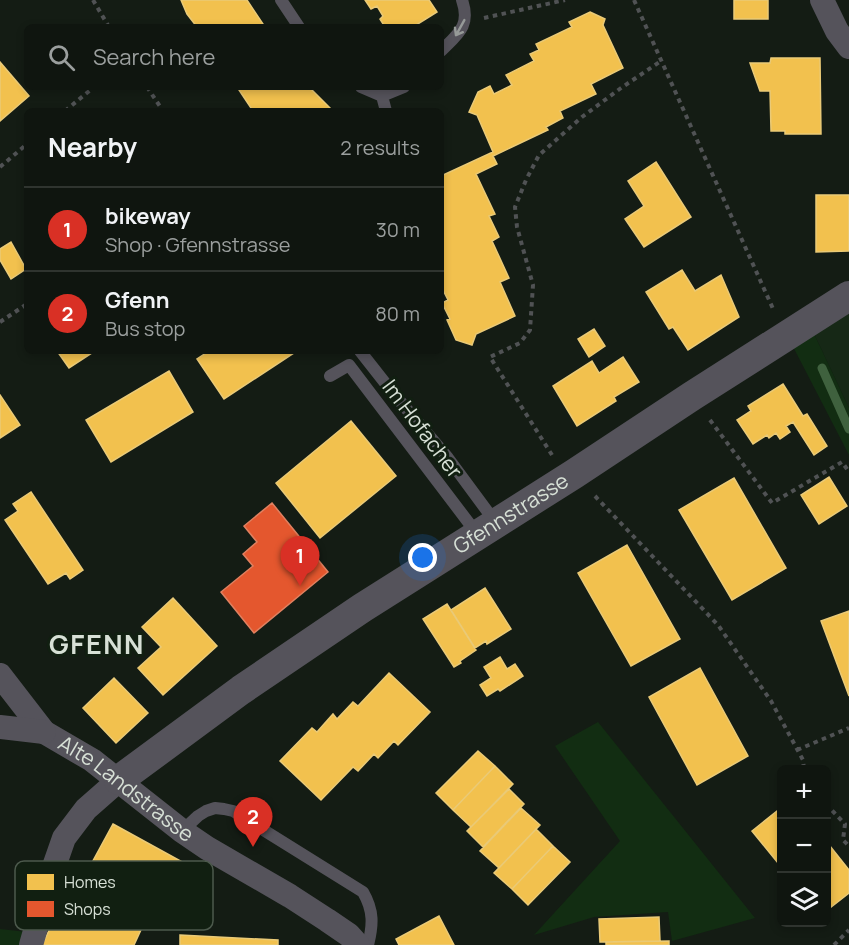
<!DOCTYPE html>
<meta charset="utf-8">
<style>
:root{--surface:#0f150f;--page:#1d221d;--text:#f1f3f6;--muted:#9b9f9e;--line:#2f342f;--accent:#d93025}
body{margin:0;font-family:Manrope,sans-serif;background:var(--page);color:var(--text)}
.controls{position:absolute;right:18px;bottom:18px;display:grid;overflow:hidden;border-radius:9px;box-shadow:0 3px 9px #0003}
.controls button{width:54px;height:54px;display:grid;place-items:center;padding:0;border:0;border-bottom:2px solid var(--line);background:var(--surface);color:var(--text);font:30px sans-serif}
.you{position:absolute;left:423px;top:558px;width:21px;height:21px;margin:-15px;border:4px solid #fff;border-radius:50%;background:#1a73e8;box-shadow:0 0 0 9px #1a73e833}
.badge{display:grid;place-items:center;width:39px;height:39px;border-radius:50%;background:var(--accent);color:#fff;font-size:20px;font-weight:700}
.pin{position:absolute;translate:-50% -50px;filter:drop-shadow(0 2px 3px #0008)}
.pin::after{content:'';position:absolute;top:32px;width:21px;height:18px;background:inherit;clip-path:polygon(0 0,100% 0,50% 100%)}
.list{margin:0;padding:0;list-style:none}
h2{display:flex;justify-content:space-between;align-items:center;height:78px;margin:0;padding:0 24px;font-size:26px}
h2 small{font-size:20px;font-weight:400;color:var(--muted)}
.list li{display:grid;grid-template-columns:39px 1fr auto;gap:18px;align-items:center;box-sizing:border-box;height:84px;padding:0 24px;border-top:2px solid var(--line)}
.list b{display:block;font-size:22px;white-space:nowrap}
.list p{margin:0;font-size:20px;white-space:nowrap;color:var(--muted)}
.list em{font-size:20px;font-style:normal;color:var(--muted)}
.icon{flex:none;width:33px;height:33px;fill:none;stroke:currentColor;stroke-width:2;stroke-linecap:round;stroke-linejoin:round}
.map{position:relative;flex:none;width:849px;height:945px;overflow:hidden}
.search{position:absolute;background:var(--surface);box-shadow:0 3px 9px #0003;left:24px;top:24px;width:420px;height:66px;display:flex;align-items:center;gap:15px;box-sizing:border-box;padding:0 21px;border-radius:9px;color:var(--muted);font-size:22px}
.panel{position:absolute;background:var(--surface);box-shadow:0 3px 9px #0003;left:24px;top:108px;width:420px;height:246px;border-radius:9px}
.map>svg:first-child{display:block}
.built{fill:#162816}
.green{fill:#122d12}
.homes{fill:#f2c14e;stroke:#eaca77;stroke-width:1.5}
.shops{fill:#e4572e;stroke:#e08060;stroke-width:1.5}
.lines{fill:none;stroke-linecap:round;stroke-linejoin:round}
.stream{stroke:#3f613e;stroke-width:9}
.path{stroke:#505254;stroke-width:4;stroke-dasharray:4.5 4.5;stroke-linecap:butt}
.service{stroke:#55535b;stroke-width:12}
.minor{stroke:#55535b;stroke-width:24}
.tertiary{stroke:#55535b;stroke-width:30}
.oneway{stroke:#969a98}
.labels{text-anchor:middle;stroke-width:6;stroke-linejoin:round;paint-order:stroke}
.street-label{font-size:21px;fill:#d7e0d6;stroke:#111f11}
.district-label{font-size:27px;font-weight:bold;letter-spacing:1.5px;fill:#d7e0d6;stroke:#111f11}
.key{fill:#111f11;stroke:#4c594c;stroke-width:1.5}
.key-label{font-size:16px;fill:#d7e0d6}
</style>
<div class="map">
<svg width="849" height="945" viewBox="0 0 849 945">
<rect width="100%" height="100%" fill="#141c14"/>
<path class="built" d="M849,296v112l-41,-87z"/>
<path class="green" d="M808,321l41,87v47l-62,-120z
M598,722l157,196 -83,23 -4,-29 -74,5 -60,18 86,-94 -65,-95z
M0,929l27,3 -3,13h-24z"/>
<path class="homes" d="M181,0h66l18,27h-68l-10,-13z
M365,0h64l8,12 -24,15h-28l-5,-8 3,-3 -6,-10 -6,3z
M734,0h34v19h-34z
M590,12l15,7 -2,6 20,43 -32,16 5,10 -36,17 3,7 -17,9 2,3 -55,26 4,8 -21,10 19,40 -6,2 10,21 -7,4 17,37 -9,4 15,34 -39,18 -4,11 -16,-5 -9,-20 3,-1 -8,-16 6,-3 -7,-14v-42l2,-1 -2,-4v-63l52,-24 -16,-37 -8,-3 9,-20 12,-6 4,8 18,-9 -6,-10 28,-14 -4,-7 9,-4 -3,-6 36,-17 -3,-5z
M771,58h49l1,76h-36v-3h-14l-1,-40h-10l-10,-28h20z
M0,62l29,34 -29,25z
M237,87h48l2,2 2,-2h20l24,24h-80z
M656,162l35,55 -47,30 -19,-28 19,-13 -16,-25z
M816,195h33v56l-33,1z
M11,242l15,27 -15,10 -11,-19v-11z
M682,270l13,21 26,-16 18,42 -51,33 -15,-23 -4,2 -23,-37z
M594,329l11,17 -16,11 -11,-18z
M57,351h38l-26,17z
M209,351h88l-73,48 -27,-40z
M623,357l16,25 -25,15 2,4 -39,25 -24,-40 39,-25 7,12z
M169,371l24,41 -82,50 -25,-42z
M783,384l20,32 4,-2 20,32 -13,9 -21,-33 -7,4 4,6 -10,7 -4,-6 -7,5 -2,-3 -14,9 -16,-24 14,-9 -3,-5z
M0,395l20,30 -20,13z
M351,421l45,55 -76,62 -44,-55z
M829,477l18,29 -28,18 -18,-29z
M734,478l52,90 -54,32 -53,-90z
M31,492l52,78 -13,9 -4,-6 -18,11 -43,-64 13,-9 -5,-7z
M627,545l53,94 -49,27 -53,-93z
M485,588l26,41 -24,15 -1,-3 -11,7 -24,-38z
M173,598l44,48 -54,49 -25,-27 23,-21 -19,-20z
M447,604l29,46 -16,11 1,2 -7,4 -31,-48z
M849,611v85l-28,-75z
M500,657l7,12 8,-5 8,12 -23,15 -2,-2 -11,7 -7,-11 11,-7 -7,-11z
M700,668l48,88 -51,29 -48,-88z
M389,673l41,39 -32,33 -4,-4 -16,17 -4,-4 -16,17 -5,-4 -32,33 -41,-39 32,-33 5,4 16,-18 4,5 16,-17 5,4z
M114,678l34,35 -32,30 -33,-35z
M478,751l17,15 -42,44 -17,-17z
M495,766l18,18 -42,43 -18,-17z
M509,789l15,15 -41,43 -16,-16z
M782,807v61l-30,-37z
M521,808l19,17 -41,43 -19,-17z
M113,824l84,46 -25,46 -84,-46z
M536,829l17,17 -41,43 -18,-16z
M826,841l23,29v23l-23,18z
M553,846l17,16 -42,43 -16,-16z
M71,885l74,36 -11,24h-92z
M439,916l15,29h-55l-3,-6z
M659,917l1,24 -60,1 -1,-23z
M180,935l98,5v5h-98z
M669,941v4h-63v-3z"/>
<path class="shops" d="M272,503l56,69 -74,61 -33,-41 32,-26 -10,-12 14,-12 -13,-16z"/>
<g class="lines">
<path class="stream" d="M822,368l27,61"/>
<path class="path" d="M93,0l16,27
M634,0l140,311
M484,18l81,-18
M147,87l16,24
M65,111l29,-24
M0,167l27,-23
M0,322l27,-18
M710,420l62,83 70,-41 7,10
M552,455l-62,-98 30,-14 10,-13 3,-45 -16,-58 -2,-20 11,-27 13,-25 43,-38 39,-29 40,-27
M595,496l123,129 53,76 32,59 1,10
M797,750l52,-22
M826,804l19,20 -2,16 6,6
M834,945l15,-15"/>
<path class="service" d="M281,0l18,27
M441,51c17,-17 30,-25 21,-51
M361,87l21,9 22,-9
M382,96l4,15
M360,351l33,42 55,65 48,65
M330,376l19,-11 129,170
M182,831l16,-15 8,-5 9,-3 9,1 9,2 130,81c11,19 10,33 5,53"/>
<g class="minor">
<path d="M822,0l15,31 12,16"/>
<path id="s1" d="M0,675l44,57 48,28 90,71 25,17 83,48 37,24 22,15 9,10"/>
<path d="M0,727l44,5"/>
<path d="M31,945l19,-67 14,-40 22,-29 33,-29"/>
</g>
<path class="tertiary" id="s2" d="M119,780l122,-90 121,-82 212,-134 118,-78 157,-100"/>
</g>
<defs><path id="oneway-shaft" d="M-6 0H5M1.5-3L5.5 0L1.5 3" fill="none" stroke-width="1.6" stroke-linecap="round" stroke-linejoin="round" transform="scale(1.5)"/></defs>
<use class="oneway" href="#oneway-shaft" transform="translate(460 28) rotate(119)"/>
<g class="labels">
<g class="street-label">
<text transform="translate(422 429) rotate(53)" y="7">Im Hofacher</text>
<text dy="7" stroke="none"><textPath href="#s2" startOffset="474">Gfennstrasse</textPath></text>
<text dy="7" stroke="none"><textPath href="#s1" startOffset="172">Alte Landstrasse</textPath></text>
</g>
<g class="district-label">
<text x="97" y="654">GFENN</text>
</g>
</g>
<rect x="15" y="861" width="198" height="69" rx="9" class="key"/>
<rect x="27" y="874" width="27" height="16" fill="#f2c14e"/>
<rect x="27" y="901" width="27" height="16" fill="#e4572e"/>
<g class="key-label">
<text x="64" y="888">Homes</text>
<text x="64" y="915">Shops</text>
</g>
</svg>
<div class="controls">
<button>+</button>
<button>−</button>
<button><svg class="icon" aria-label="layers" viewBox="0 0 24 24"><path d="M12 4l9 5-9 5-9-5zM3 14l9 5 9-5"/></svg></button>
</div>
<div class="you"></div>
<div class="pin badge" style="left:300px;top:586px">1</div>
<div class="pin badge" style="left:253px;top:847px">2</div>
<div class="search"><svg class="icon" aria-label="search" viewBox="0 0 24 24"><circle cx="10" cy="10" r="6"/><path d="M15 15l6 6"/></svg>Search here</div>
<section class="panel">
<h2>Nearby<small>2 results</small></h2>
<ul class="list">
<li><span class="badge">1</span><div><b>bikeway</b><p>Shop · Gfennstrasse</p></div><em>30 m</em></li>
<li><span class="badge">2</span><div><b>Gfenn</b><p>Bus stop</p></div><em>80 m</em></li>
</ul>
</section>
</div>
